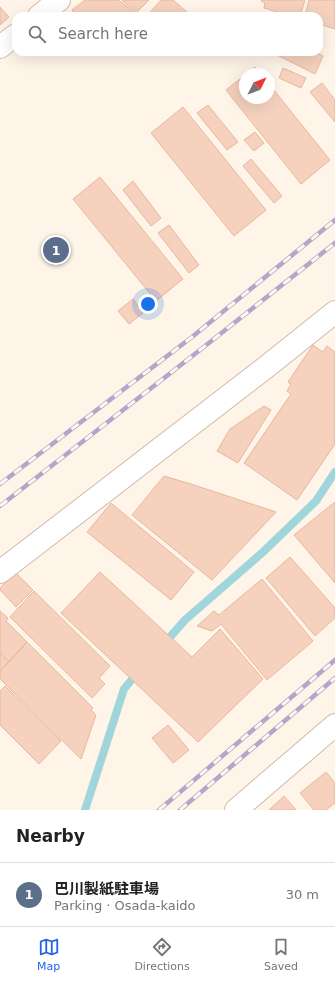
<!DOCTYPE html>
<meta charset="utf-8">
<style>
:root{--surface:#fff;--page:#f6f6f6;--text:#222;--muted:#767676;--line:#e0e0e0;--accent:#2563eb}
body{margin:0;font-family:"DejaVu Sans","Noto Sans JP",sans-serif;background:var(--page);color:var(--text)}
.compass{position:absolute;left:239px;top:68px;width:36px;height:36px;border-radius:50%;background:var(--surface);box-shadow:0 4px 16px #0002;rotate:48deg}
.you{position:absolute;left:148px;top:304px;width:14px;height:14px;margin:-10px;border:3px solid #fff;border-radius:50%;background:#1a73e8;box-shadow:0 0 0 6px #1a73e833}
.badge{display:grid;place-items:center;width:26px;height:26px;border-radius:50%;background:var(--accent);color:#fff;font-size:13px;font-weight:700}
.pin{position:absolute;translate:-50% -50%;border:2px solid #fff;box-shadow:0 1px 4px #0006}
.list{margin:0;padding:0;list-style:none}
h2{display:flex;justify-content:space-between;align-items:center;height:52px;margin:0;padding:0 16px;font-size:17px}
h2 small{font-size:13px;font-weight:400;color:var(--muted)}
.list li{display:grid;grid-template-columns:26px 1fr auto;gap:12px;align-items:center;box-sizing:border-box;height:64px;padding:0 16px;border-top:1px solid var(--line)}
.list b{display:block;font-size:15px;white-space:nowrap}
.list p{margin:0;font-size:13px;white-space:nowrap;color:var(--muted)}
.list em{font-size:13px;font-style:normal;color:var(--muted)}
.icon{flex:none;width:22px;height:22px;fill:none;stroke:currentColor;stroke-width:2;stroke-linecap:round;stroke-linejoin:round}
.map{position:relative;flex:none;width:335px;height:810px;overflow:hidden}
.search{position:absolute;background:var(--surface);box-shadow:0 4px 16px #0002;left:12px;right:12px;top:12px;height:44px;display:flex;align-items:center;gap:10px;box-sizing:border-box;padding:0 14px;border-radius:12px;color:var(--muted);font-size:15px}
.sheet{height:116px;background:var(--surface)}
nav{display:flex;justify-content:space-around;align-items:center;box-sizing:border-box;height:56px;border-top:1px solid var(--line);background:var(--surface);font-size:11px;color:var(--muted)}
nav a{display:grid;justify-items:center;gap:2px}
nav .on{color:var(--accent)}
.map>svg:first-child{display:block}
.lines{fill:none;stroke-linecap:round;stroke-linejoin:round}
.stream{stroke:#a0d5dc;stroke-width:8}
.building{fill:#f5d1be;stroke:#e9b79d}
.minor-casing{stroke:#d1bbac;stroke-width:24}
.secondary-casing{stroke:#d7bdac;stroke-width:24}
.minor{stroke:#fff;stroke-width:22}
.secondary{stroke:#fff;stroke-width:22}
.rail-casing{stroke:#b7a4c9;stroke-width:4.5}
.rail{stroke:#fff8f0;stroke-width:3;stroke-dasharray:9;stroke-linecap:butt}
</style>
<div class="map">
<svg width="335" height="810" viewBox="0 0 335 810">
<rect width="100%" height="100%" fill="#fef4e8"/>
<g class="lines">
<path class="stream" d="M163,645l22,-25 78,-68 53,-51 19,-29
M85,810l39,-121 15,-18"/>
</g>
<path class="building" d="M85,0h34l14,12 2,4h-58l-5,-6z
M122,0h27l-13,13z
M161,0h12l14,12 -4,4h-36z
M262,0h43l-4,13 -4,-1 -1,4h-6l-26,-8 1,-5 -4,-2z
M309,0h26v29l-16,-5v-8h-11l-3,-1z
M0,7l9,10 -9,8z
M271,52h44l8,4 -8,18z
M255,67l6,7h-14z
M283,68l23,10 -5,10 -22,-10z
M245,75v23h24v-14l61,76 -29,24 -75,-94z
M322,83l13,17v22l-25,-30z
M208,105l30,37 -11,8 -30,-37z
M183,107l83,103 -32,26 -83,-103z
M255,132l9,11 -10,8 -10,-11z
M251,159l31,37 -8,7 -31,-37z
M100,177l83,102 -27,22 -83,-102z
M133,181l28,37 -10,8 -28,-36z
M169,225l30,40 -10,8 -31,-40z
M133,299l10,14 -14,11 -11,-13z
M313,345l10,7 4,-6 8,6v92l-38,56 -53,-37 47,-69 -4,-3 4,-7 -3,-2z
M264,406l7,4 -33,53 -21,-12 13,-22z
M164,476l30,9 82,27 -64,68 -80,-65z
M335,502v81l-41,-48z
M111,503l83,69 -23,28 -84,-68z
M290,557l45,51v10l-20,18 -49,-58z
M15,572l18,18 -17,17 -16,-17v-2z
M100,572l92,85 28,-28 43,50 -65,63 -137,-129z
M262,579l51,62 -46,39 -46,-56 -9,7 -15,-5 17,-15 5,4z
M34,591l76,75 -11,12 6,6 -13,14 -82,-81z
M0,611l8,7 -2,3 21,21 -18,20 -9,-9z
M27,642l66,66 -2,2 5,5 -15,44 -81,-80v-8z
M0,653l9,9 -8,8 -1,-1z
M5,686l56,55 -22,23 -39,-39v-34z
M168,725l21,25 -16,13 -21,-25z
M326,772l9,11v20l-9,7h-12l-14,-17z
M284,796l12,14h-27z"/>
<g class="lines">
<g class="minor-casing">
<path id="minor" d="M0,572l265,-204 70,-56
M236,810l99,-85"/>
</g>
<g class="secondary-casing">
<path id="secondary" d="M39,16l20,-16
M0,47l16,-12"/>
</g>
<use href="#minor" class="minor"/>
<use href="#secondary" class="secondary"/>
<g class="rail-casing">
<path id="rail" d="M0,484l192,-147 143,-117
M0,506l200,-156 135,-107
M159,810l176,-150
M180,810l155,-132"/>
</g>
<use href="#rail" class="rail"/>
</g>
</svg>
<svg class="compass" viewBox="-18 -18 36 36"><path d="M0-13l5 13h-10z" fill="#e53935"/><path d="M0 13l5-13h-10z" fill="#767676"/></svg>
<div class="you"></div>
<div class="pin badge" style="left:56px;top:250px;background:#5c6f8a">1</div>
<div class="search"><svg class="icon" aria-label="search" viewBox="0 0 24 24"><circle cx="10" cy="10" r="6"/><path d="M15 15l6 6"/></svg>Search here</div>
</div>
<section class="sheet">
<h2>Nearby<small></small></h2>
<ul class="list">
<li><span class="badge" style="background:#5c6f8a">1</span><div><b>巴川製紙駐車場</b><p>Parking · Osada-kaido</p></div><em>30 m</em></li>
</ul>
</section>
<nav>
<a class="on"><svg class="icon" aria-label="map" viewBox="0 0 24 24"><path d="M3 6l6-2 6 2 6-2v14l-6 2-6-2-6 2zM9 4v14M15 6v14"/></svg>Map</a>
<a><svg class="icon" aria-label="directions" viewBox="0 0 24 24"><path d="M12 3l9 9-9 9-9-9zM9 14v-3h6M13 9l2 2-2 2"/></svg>Directions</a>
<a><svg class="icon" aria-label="saved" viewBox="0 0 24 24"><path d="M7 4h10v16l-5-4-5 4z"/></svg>Saved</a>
</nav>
